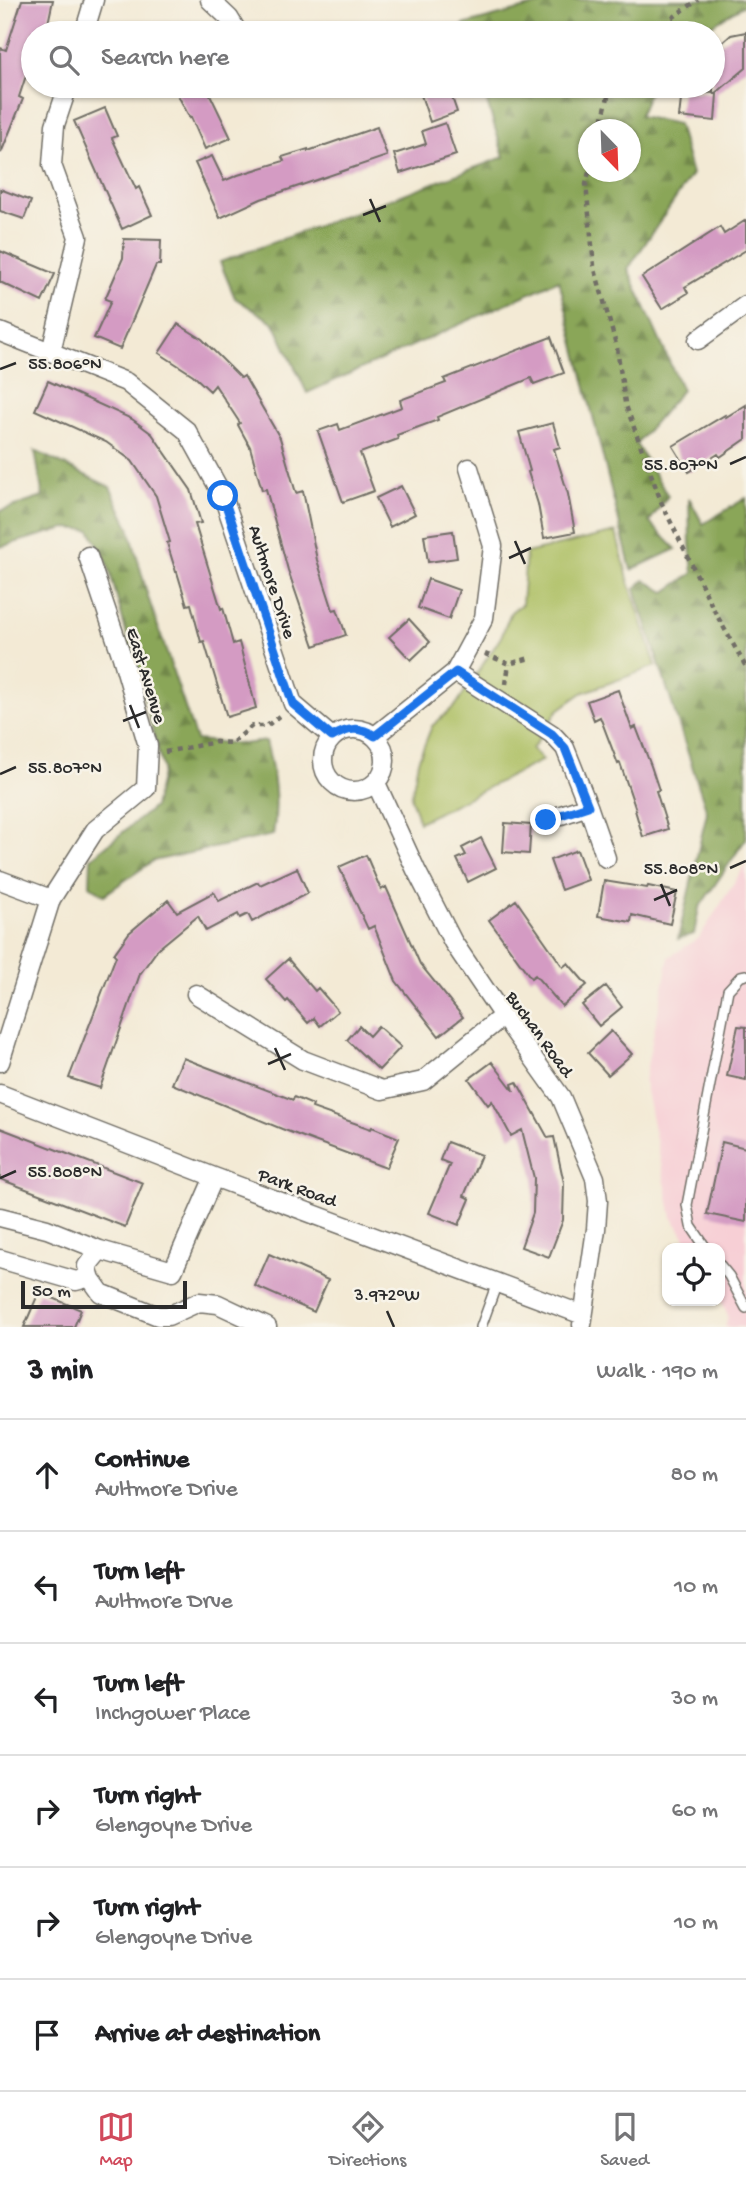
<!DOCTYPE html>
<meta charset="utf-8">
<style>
:root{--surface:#fff;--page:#f2f2f2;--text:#202124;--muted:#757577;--line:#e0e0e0;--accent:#d1495b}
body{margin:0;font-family:"Gochi Hand",sans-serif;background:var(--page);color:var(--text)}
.controls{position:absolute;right:21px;bottom:21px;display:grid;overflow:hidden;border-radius:14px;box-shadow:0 2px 5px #0004}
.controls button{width:63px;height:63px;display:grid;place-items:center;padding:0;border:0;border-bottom:2px solid var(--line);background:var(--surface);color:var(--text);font:35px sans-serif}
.compass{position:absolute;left:578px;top:119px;width:63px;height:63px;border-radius:50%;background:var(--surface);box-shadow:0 2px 5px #0004;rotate:157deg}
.scale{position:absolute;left:21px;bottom:18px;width:166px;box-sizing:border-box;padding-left:7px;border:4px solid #2b2b2b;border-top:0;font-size:19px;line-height:24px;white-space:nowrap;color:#2b2b2b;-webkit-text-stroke:5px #f7f3e8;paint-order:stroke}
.stop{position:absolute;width:21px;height:21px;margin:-16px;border:5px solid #1a73e8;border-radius:50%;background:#fff}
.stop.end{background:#1a73e8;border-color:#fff;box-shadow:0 2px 7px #0008}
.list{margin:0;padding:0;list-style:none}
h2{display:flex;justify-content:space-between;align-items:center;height:91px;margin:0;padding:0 28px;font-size:30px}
h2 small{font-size:23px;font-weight:400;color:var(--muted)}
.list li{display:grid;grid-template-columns:46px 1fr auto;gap:21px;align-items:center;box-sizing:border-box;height:112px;padding:0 28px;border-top:2px solid var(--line)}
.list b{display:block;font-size:26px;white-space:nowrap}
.list p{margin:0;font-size:23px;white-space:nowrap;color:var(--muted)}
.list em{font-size:23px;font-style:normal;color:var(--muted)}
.icon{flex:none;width:38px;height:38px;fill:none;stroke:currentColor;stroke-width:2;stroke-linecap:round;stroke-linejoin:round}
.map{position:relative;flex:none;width:746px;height:1327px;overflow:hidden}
.search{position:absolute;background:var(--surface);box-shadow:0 2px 5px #0004;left:21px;right:21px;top:21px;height:77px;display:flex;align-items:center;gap:18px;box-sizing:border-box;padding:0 24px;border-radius:38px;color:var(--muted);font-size:26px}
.sheet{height:763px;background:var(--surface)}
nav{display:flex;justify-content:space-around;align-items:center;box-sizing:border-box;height:98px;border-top:2px solid var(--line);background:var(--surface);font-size:19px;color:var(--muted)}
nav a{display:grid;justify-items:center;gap:4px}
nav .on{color:var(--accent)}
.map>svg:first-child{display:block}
.built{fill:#f7cfd5}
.forest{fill:url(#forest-firs);stroke:#5a6842;stroke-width:2;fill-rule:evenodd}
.park{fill:#adbf63;stroke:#6c7547;stroke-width:2}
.building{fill:#d49bc3}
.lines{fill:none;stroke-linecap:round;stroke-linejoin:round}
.service-casing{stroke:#716e66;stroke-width:12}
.minor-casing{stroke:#716e66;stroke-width:21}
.path{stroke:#716e66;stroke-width:4.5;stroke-dasharray:5 5;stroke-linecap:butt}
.service{stroke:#fff;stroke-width:9}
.minor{stroke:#fff;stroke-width:18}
.route{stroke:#1a73e8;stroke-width:9}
.ticks{fill:none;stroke:#2b2b2b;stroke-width:2.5}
.labels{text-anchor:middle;stroke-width:5;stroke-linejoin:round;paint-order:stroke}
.street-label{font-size:19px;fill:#2b2b2b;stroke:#f7f3e8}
.ticks-label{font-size:18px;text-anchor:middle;fill:#2b2b2b;stroke:#f7f3e8;stroke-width:5;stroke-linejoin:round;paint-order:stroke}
</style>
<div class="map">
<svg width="746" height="1327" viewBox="0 0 746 1327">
<defs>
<pattern id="forest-firs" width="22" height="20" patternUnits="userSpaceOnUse" patternTransform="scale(1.75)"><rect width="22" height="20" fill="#8aa659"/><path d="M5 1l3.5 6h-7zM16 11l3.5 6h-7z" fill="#71874a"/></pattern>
</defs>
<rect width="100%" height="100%" fill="#f7f3e8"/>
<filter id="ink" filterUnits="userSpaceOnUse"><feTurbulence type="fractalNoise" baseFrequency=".0143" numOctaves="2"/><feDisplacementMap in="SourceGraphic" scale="14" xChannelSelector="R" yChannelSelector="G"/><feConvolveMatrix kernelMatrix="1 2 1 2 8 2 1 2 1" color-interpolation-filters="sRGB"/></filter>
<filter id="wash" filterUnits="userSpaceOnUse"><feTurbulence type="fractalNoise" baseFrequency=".00686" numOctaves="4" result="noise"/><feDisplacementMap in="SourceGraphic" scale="28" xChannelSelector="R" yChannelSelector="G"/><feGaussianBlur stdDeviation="1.57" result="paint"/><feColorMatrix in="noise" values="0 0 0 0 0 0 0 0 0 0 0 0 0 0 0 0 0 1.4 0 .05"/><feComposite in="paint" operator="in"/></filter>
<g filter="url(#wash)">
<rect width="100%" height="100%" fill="#f3ead5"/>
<path class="built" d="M746,864v463h-21l3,-11 -8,-19v-49h-29l-19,-31 -28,-136 25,-124 30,-19z"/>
<path class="forest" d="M556,0h190v4l-47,29h-233l-3,-8z
M482,86h170l-13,30 39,8 14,50 -64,95 54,121 -46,54 32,52 -19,26 27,27 -45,21 -72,-290 -252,113 -33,-70 -39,-25 -15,-36 284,-105zM588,130h42v42h-42z
M35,451l75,36 19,40 19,70 48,143 47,4 23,-3c8,32 13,61 7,94l-120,26 -49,34 -14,-10 1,-27 63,-51 9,-38 -56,-208 -17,-31 -24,-2 -66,19v-36l43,-14z
M689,498l14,26 43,-26v341l-47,69 -5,26 -16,5 29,-127 -72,-223 9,-9 21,12 28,-19 -3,-28z"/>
<path class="park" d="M616,532l12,47 28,87 -74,27 -24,17 -26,39 11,11 -124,62 -8,-24 7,-37 14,-35 24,-21 45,-68 10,-25 11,-8 4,-51z"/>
<g id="blocks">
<path class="building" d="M22,0h31l-7,33h-13v21l-14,43 4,2 -22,54 -1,-105 6,2z
M746,32v36l-31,26h2l-2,27 -36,-4 3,-26 31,2v-42l18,-16z
M173,86h33l25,52 -26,11 -14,-32 -1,1z
M418,86h30l9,26 -27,10z
M105,108l12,28 -5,2 24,51 3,-2 13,28 -30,14 -48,-108z
M445,123l11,32 -56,18 -6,-19 32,-10 -4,-13z
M377,127l10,29 -126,43 -41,19 -25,-55 17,-7 12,25 14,-6 46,-14 -2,-4 26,-8v2z
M0,189l31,12 -7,18 -24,-8z
M746,220v30l-61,37 3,6 -26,16 -20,-32 78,-50 4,7z
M124,239l37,1 -1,25h-4l-36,84 -26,-11 17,-37 -6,-2 18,-41z
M0,251l55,23 -13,28 -42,-20z
M178,324l24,15 39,39 3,-2 36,62 16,55 7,-2 14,69 16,50 4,-1 9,26 -32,11 -26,-76 -22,-81 -4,1 -12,-43 -12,-22 2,-2 -25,-38 -5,6 -17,-16 -34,-22z
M551,337l13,36 -30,11 -3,-6 -94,39 1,3 -41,15 1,4 -38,14 14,38 -31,11 -25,-71 20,-7 2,6 62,-23 -2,-7 46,-17 -2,-4z
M48,381l84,38 20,15 39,56 10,33 -6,1 26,85 2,-1 10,36 6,-2 17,66 -29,9 -23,-76 -3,1 -10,-38 -4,1 -10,-33h-1l-9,-29 3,-1 -14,-46 -24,-35 -26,-19 -71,-32z
M746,405v34l-26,18 -2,-3 -29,18 -16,-26 52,-31 1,2z
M553,423l7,24 -6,2 14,45 7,38 -31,6 -6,-34 -10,-32 2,-1 -11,-39z
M401,486l14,28 -25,13 -14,-29z
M453,531l4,27 -29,4 -4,-27z
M428,579l31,11 -10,29 -31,-11z
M409,619l21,23 -19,18 -22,-23z
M618,690l14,39 4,-2 15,39 8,24 -3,1 12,38 -25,8 -8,-27h1l-16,-47 -2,1 -18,-47 -6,3 -7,-19z
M505,823l26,2 -2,29 -26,-2z
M481,838l15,30 -28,14 -11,-23 9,-4 -4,-7z
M577,850l11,30 -27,10 -11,-30z
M366,855l15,35 5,-3 34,77 43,53 -24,19 -43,-55 -22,-55 -6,3 -29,-62z
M297,868l11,25 -56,29 -4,-8 -8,4 -2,-4 -32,17 -8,-15 -40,33 -18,25 -40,114 -31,-10 47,-122 -2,-2 15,-21 39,-33 9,12 37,-20 5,9 39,-19 2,3z
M604,881l43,7 1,-2 29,6 -7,32 -38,-9 -1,7 -33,-6z
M516,900l47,67 5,-4 19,22 -25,21 -27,-31 -4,3 -42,-58z
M288,959l27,32 3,-3 20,23 -18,15 -6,-8 -6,5 -20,-23 -2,2 -20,-23z
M606,986l16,21 -23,19 -17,-21z
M359,1026l10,10 9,-10 23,21 -22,23 -32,-30z
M738,1026l8,1v53l-19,-4z
M611,1031l21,23 -24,21 -20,-22z
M183,1058l110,42 1,-3 19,8 -1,3 59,21 1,-2 27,11 -13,30 -104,-39 -110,-45z
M492,1062l22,29 -2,-7 5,-2 31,56 6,-1 10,46 -1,37 -14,37 -28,-10 12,-34 1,-35 -12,-48 -11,6 -19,-35 -4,4 -19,-26z
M0,1128l143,55 -18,44 -125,-48z
M447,1142l34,13 -17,41 6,3 -11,26 -30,-12 21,-49 -10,-4z
M722,1142l24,6v74l-39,-8z
M269,1254l59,26 -14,32 -59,-26z
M39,1292l42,18 -7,17h-50z"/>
</g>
</g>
<g filter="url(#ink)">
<use href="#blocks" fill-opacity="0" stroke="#716e66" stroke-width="2"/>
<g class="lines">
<g class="service-casing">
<path id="service" d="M706,1248l-15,-22 -4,-21 41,-215 13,-14 5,-1
M720,1265l9,11 17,32
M481,1327l16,-44"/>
</g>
<g class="minor-casing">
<path id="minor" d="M210,0l19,18 9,15
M84,33l10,-33
M300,86h6
M0,332l126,50 61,49 36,65 70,208 39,33
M698,340l48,-35
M51,352l27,-115 -26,-72 3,-40 13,-39
M455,672l97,62 13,14 23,58 18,52
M323 760a31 31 0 1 1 62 0a31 31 0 1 1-62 0Z
M375,736l80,-64 29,-54 9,-72 -24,-78
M376,783l40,87 37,72 50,74 58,81 34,81 3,23 -2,28 -14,96
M546,820l42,-14
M0,880l51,19
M196,994l107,66 79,30 41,-9 80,-65
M0,1062l51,-163 44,-69 51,-42 2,-42 -26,-89 -34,-101
M0,1094l214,83 369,138
M214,1177l-41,94 -73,-21 -13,16 4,13 10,14 57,23h10l31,-14 19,2 49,23
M0,1217l47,12 53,21
M0,1259l76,22 14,-4"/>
</g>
<path class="path" d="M659,33l9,-12 30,-21
M600,130l8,-33 9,-11
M589,172l-3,12 8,82 23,82 8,55 37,101 53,108 31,55
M485,654l24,10 21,-6
M506,684l3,-20
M165,752l51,-10 16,1 20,-17h15l12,-10"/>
<use href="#service" class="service"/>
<use href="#minor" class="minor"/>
</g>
</g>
<g class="lines" filter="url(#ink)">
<path class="route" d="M223,496l70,208 39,33c16,-9 27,-11 43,-1l81,-64 96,62 13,14 23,58 -42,14"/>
</g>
<path class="ticks" d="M370,199l10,23M363,215l23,-9M0,369l16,-6M730,464l16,-7M515,541l10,23M509,558l22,-10M130,705l9,23M123,721l23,-9M0,774l16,-7M730,868l16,-7M661,884l9,22M654,900l23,-10M275,1048l10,22M268,1064l23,-10M0,1178l16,-7M387,1311l7,16"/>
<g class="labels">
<g class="street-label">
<text transform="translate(274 581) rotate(72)" y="7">Aultmore Drive</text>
<text transform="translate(148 675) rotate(73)" y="7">East Avenue</text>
<text transform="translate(541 1033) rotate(54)" y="7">Buchan Road</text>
<text transform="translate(298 1186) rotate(20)" y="7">Park Road</text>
</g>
</g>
<g class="ticks-label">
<text x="65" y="369">55.806°N</text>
<text x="681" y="470">55.807°N</text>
<text x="65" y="773">55.807°N</text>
<text x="681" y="874">55.808°N</text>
<text x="65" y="1177">55.808°N</text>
<text x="387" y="1300">3.972°W</text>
</g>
</svg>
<div class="controls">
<button><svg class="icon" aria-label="locate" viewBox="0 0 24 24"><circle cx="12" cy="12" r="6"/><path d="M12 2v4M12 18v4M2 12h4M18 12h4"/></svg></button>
</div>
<svg class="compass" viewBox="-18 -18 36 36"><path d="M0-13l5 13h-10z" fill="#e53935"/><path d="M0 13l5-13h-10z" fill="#757577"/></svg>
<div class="scale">50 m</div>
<div class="stop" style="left:223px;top:496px"></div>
<div class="stop end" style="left:546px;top:820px"></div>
<div class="search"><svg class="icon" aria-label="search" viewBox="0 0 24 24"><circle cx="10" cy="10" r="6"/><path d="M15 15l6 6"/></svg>Search here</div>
</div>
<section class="sheet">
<h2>3 min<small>Walk · 190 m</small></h2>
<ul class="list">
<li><svg class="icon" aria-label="ahead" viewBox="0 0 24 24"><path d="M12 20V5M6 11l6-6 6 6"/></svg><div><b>Continue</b><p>Aultmore Drive</p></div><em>80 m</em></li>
<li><svg class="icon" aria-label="left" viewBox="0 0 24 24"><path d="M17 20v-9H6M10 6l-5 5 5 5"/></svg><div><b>Turn left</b><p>Aultmore Drve</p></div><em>10 m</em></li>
<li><svg class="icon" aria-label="left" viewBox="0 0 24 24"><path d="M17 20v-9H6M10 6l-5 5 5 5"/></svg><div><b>Turn left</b><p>Inchgower Place</p></div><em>30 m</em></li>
<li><svg class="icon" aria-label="right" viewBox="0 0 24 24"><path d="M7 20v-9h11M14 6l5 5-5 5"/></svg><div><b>Turn right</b><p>Glengoyne Drive</p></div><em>60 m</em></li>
<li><svg class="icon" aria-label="right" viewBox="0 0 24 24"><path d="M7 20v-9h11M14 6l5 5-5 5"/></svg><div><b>Turn right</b><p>Glengoyne Drive</p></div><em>10 m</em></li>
<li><svg class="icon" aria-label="arrive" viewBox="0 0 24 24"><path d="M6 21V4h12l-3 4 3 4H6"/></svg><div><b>Arrive at destination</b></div></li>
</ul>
</section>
<nav>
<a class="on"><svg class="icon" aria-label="map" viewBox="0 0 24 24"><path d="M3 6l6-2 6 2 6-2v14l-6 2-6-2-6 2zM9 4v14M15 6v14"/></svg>Map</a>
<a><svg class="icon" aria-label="directions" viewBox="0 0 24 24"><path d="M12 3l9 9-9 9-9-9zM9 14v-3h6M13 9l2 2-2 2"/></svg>Directions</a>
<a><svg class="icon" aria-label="saved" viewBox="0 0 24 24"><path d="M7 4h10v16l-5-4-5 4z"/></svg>Saved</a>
</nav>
